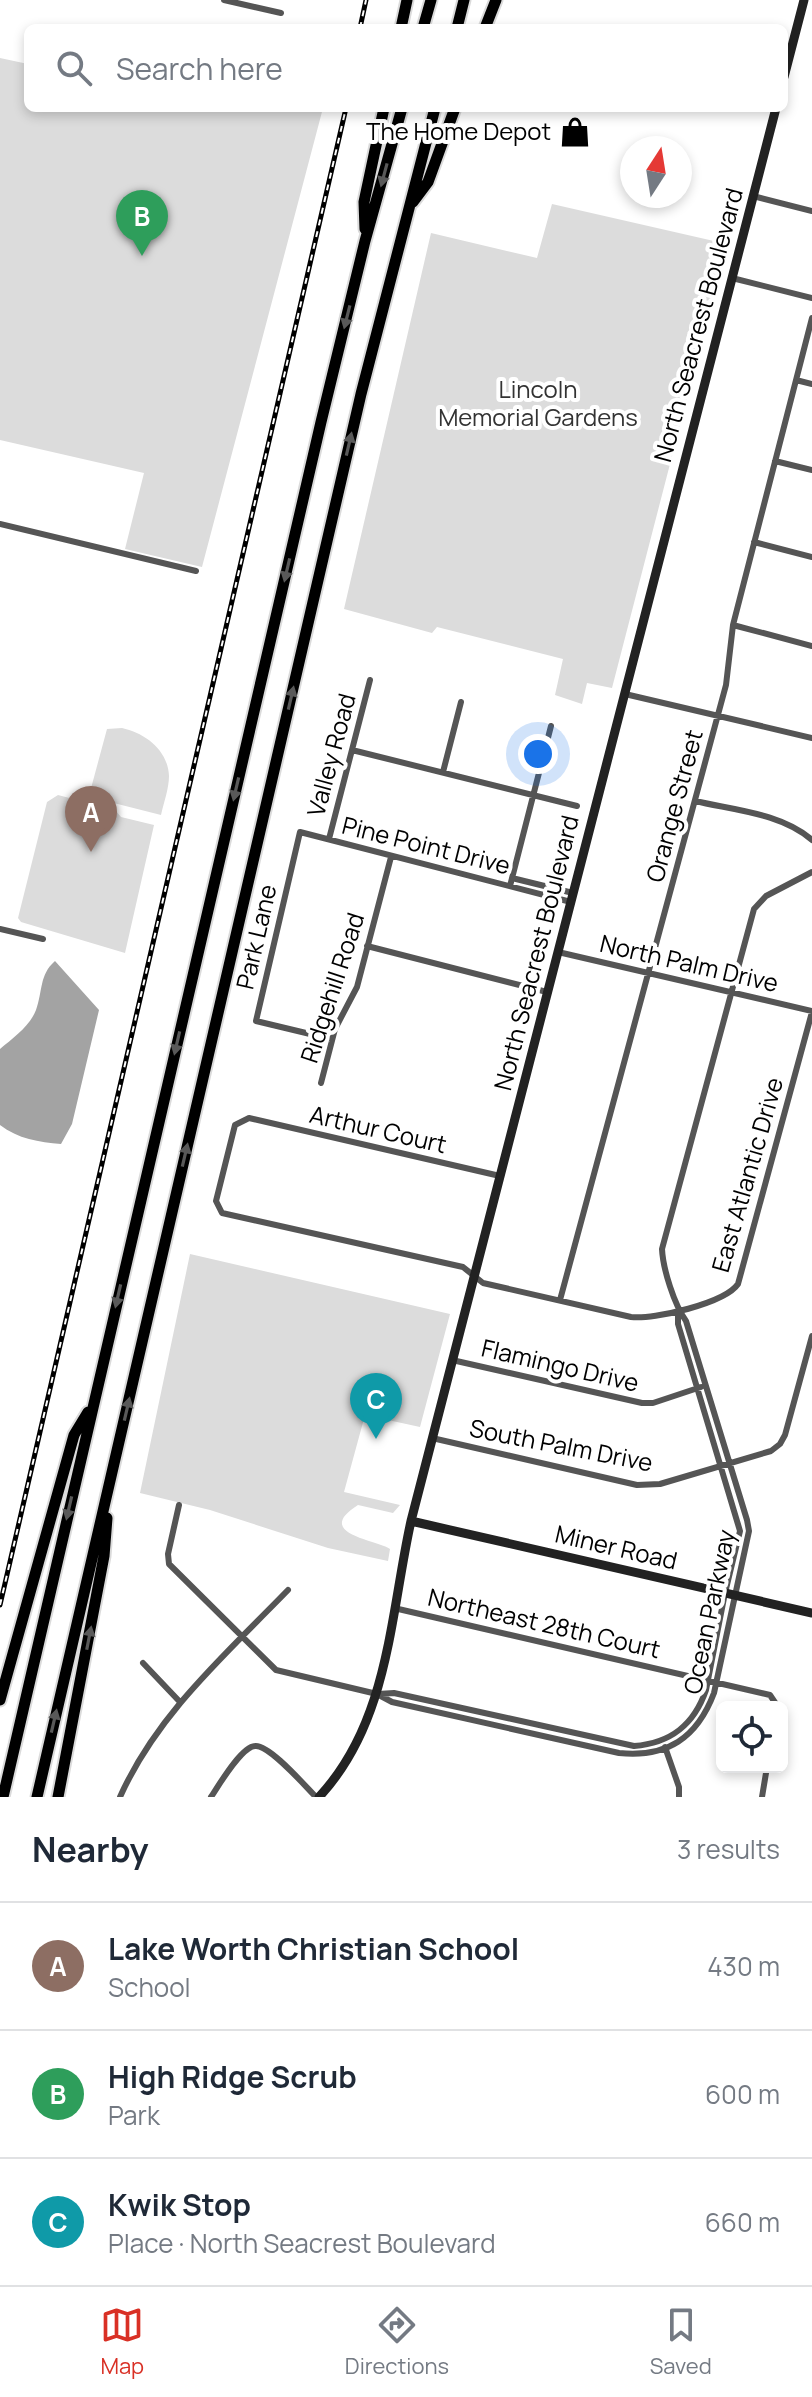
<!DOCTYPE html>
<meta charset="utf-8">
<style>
:root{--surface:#fff;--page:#f6f6f7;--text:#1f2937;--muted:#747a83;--line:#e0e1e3;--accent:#d93025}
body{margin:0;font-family:Manrope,sans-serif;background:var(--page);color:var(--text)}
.controls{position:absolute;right:24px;bottom:24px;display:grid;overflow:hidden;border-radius:12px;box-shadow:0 4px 12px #0003}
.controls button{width:72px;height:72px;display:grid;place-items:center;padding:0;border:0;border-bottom:2px solid var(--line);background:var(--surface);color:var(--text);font:40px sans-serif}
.compass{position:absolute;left:620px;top:136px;width:72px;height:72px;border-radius:50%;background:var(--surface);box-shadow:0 4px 12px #0003;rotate:12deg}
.you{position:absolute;left:538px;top:754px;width:28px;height:28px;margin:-20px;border:6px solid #fff;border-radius:50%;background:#1a73e8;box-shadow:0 0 0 12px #1a73e833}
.badge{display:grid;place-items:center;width:52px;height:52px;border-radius:50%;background:var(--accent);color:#fff;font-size:26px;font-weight:700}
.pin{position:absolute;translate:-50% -66px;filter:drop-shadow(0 2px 4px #0008)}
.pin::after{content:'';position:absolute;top:42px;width:28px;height:24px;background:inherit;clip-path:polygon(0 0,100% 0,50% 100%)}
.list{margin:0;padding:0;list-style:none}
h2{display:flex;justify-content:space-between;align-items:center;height:104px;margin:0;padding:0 32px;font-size:34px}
h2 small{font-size:26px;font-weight:400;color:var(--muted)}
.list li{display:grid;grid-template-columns:52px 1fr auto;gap:24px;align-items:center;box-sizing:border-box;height:128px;padding:0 32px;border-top:2px solid var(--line)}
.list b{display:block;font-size:30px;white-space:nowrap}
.list p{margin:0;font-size:26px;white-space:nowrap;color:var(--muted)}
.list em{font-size:26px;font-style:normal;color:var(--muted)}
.icon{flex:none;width:44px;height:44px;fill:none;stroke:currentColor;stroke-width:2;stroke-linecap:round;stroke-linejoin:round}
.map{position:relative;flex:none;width:812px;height:1797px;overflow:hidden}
.search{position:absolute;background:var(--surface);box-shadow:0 4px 12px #0003;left:24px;right:24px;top:24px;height:88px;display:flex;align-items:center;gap:20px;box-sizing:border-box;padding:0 28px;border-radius:12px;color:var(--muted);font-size:30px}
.sheet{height:488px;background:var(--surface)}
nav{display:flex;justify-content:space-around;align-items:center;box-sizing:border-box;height:112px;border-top:2px solid var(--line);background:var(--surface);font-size:22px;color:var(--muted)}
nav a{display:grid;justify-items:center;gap:4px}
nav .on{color:var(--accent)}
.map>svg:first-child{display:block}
.green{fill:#dcdcdc}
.water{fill:#a3a3a3}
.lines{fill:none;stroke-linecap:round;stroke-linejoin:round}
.highway-casing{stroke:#dbdbdb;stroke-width:15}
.street{stroke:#555;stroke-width:6}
.secondary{stroke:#222;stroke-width:9}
.highway{stroke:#000;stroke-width:11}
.rail-casing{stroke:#000;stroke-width:5}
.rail{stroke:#fff;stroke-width:2;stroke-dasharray:6;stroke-linecap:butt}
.oneway{fill:#595959}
.labels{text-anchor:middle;stroke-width:8;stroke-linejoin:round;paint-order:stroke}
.poi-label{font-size:24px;fill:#000;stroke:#fff;text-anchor:end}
.street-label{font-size:24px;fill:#000;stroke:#fff}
.park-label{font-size:24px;fill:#333;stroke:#fff}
</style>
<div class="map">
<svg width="812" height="1797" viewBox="0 0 812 1797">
<rect width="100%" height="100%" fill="#fff"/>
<path class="green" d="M0,58l28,6v44h295l-121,459 -77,-18 19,-76 -144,-33z
M552,204l175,40 -115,444 -25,-5 -5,21 -27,-9 8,-36 -126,-32 -5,6 -88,-24 87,-376 106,25z
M122,728c23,5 46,22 47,48 0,12 -5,26 -8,39l-67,-17 -4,-6 17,-63z
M58,795l57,15 6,7 33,8 -29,128 -104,-31 -3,-4 29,-116z
M190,1254l260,60 -30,113 -55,-12 -21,77 56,13 -7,8 -35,-8c-46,29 20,35 32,44l-2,12 -60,-13 -118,-38 -70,-17z"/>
<path class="water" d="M55,961l44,49 -27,114 -11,20c-22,-2 -43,-5 -61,-19v-76c13,-11 30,-23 36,-39 7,-19 3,-35 19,-49z"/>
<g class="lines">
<g class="highway-casing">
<path id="highway" d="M401,28l6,-28
M423,28l8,-28
M457,28l7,-28
M485,28l11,-28
M413,202l15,-20 27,-74
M365,229l-1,-27 20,-94
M0,1700l74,-265 14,-23
M3,1797l318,-1375 44,-181 37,-133
M37,1797l324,-1403 74,-286
M58,1797l46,-241 3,-38"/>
</g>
<path class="street" d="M224,0l57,13
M753,196l59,15
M732,278l80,20
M796,380l16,4
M775,461l37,9
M0,524l196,47
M754,542l58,15
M733,625l79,21
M625,694l187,44
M352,750l225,56
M443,772l18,-70
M695,801c38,9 86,12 117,39
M329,839l41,-159
M512,878l61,15
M510,886l41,-160
M0,929l43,10
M367,946l180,46
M558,952l254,59
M331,1039l-75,-18 44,-189 271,70
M321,1083l14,-54 22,-42 34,-130
M500,1176l-251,-58 -14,7 -19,76 6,12 241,54 20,16 148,34c23,3 94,-14 107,-33l74,-272
M560,1300l166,-615 7,-60 79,-307
M452,1360l190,43h11l48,-16
M432,1438l205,47 23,-1 111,-33 9,-7 5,-9 27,-99
M179,1505l-11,49 1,10 107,106 101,24 15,8 227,51c48,5 78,-15 95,-60l35,-162 -2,-11 -61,-199c-12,-17 -23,-52 -24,-72l92,-340 12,-13 46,-24
M394,1608l376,87 8,12
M143,1663l37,39
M378,1694l16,-1 240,53c37,-3 60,-21 72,-56l19,-97 15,-62 -62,-207v-13
M665,1747l14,40v10
M120,1797c37,-83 106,-143 168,-207
M211,1797c8,-12 30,-50 44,-51 14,-2 50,40 61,51
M762,1797l5,-30"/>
<path class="secondary" d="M784,77l20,-77
M411,1521l401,92
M319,1797c70,-75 71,-181 92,-276l365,-1413"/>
<use href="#highway" class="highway"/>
<g class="rail-casing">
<path id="rail" d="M360,28l6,-28
M0,1605l346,-1497"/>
</g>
<use href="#rail" class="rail"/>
</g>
<defs><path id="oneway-solid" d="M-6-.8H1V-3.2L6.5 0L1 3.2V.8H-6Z" transform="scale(2)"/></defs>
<g class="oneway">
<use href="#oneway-solid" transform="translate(384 175) rotate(105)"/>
<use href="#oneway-solid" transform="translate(347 317) rotate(104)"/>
<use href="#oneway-solid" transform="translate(349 444) rotate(-77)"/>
<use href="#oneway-solid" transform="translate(287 570) rotate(103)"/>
<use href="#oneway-solid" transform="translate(291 698) rotate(-77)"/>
<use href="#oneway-solid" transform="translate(236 789) rotate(103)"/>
<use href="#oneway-solid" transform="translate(177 1043) rotate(103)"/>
<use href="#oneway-solid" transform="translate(185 1155) rotate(-77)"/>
<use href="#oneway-solid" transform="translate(118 1296) rotate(103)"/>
<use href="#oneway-solid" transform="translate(127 1409) rotate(-77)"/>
<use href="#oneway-solid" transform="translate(69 1508) rotate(103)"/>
<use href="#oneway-solid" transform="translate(89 1638) rotate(-79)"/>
<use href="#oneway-solid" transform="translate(54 1721) rotate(-77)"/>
</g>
<defs>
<g id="shop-bare" transform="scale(2.4)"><path d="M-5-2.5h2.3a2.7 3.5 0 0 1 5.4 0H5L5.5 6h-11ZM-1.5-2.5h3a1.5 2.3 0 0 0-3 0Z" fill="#000" stroke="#fff" stroke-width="2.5" paint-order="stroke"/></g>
</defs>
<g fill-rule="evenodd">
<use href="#shop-bare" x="575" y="132"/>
</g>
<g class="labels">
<g class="poi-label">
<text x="551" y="140">The Home Depot</text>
</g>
<g class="street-label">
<text transform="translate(699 325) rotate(-75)" y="8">North Seacrest Boulevard</text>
<text transform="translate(332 755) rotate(-75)" y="8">Valley Road</text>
<text transform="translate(675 806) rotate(-75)" y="8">Orange Street</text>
<text transform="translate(426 846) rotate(14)" y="8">Pine Point Drive</text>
<text transform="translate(257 937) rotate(-77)" y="8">Park Lane</text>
<text transform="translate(537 953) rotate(-76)" y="8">North Seacrest Boulevard</text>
<text transform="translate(689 964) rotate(13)" y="8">North Palm Drive</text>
<text transform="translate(333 988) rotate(-72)" y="8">Ridgehill Road</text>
<text transform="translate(378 1130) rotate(13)" y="8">Arthur Court</text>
<text transform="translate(748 1175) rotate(-74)" y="8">East Atlantic Drive</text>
<text transform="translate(560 1366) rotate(13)" y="8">Flamingo Drive</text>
<text transform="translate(561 1446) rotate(11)" y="8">South Palm Drive</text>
<text transform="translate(616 1548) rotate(13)" y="8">Miner Road</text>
<text transform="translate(710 1612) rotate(-78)" y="8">Ocean Parkway</text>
<text transform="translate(544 1624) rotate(13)" y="8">Northeast 28th Court</text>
</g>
<g class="park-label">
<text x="538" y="398">Lincoln<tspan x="538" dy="28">Memorial Gardens</tspan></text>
</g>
</g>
</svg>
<div class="controls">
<button><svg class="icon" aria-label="locate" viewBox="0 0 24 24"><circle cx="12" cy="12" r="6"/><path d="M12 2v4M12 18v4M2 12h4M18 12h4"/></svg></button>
</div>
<svg class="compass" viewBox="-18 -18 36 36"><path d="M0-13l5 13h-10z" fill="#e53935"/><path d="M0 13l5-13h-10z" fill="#747a83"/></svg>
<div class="you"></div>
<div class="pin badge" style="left:91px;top:852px;background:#8d6e63">A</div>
<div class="pin badge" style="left:142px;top:256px;background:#2e9e5b">B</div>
<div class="pin badge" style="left:376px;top:1439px;background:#0f9aa8">C</div>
<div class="search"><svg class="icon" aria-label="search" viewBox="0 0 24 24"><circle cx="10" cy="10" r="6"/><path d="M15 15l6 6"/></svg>Search here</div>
</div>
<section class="sheet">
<h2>Nearby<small>3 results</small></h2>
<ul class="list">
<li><span class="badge" style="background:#8d6e63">A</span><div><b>Lake Worth Christian School</b><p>School</p></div><em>430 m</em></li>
<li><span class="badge" style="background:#2e9e5b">B</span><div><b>High Ridge Scrub</b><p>Park</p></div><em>600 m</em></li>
<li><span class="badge" style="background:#0f9aa8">C</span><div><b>Kwik Stop</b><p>Place · North Seacrest Boulevard</p></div><em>660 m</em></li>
</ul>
</section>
<nav>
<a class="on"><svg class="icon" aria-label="map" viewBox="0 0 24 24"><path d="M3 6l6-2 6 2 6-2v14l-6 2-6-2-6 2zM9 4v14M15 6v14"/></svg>Map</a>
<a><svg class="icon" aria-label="directions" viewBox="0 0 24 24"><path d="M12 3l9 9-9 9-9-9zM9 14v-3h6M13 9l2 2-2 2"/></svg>Directions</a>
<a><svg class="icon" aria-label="saved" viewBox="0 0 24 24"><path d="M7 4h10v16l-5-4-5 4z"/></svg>Saved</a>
</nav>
